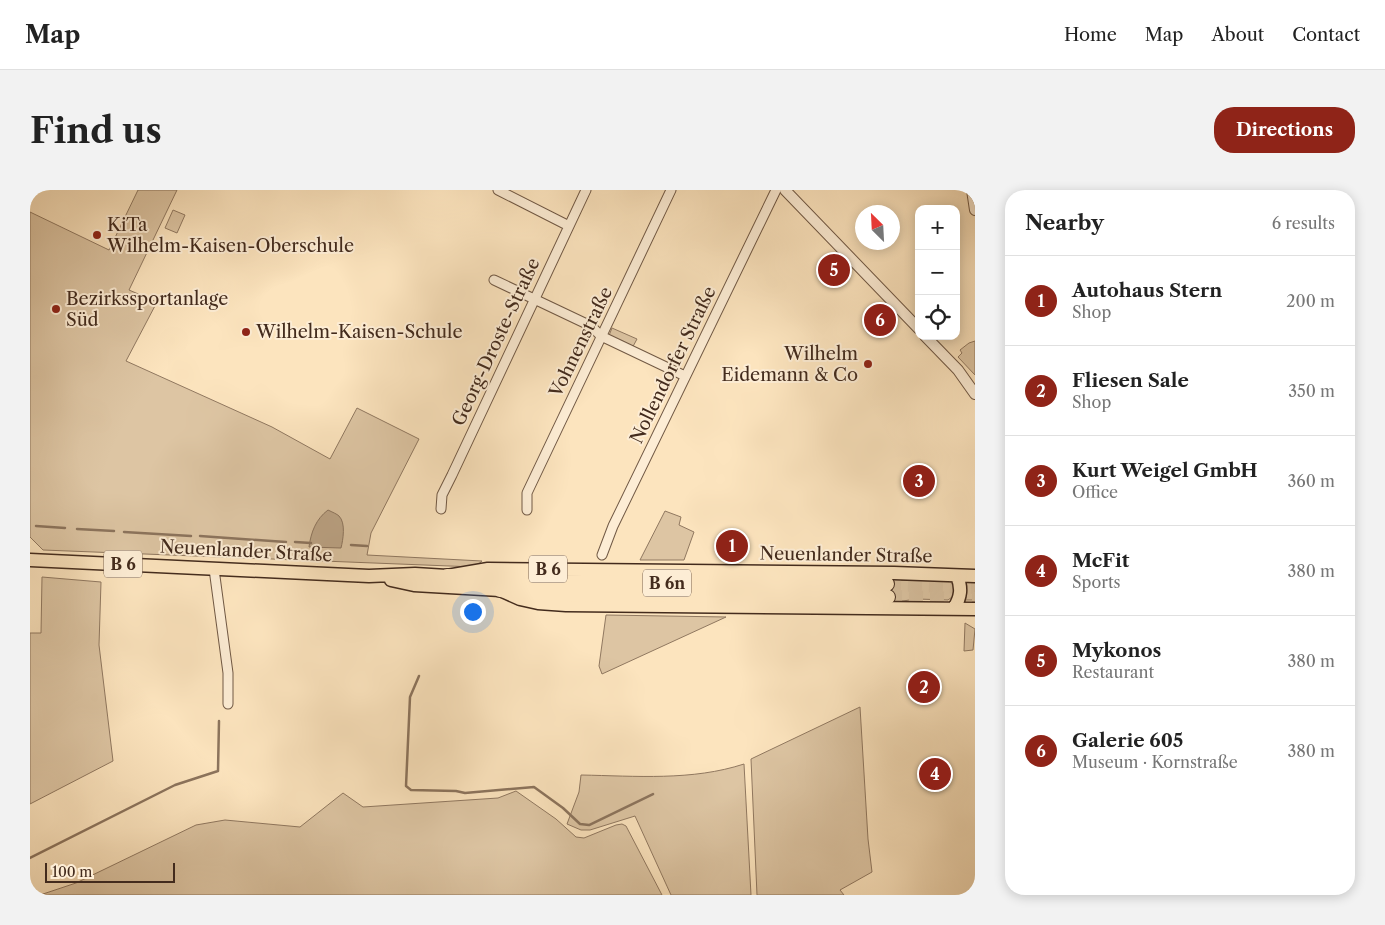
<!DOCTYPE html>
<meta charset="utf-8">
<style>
:root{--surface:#fff;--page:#f2f2f2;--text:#222;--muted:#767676;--line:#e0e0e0;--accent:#8f2418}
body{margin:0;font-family:"Libre Caslon Text",serif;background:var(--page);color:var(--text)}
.controls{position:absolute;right:15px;top:15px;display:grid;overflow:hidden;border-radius:10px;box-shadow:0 2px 12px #0003}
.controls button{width:45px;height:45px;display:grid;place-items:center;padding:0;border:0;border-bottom:1px solid var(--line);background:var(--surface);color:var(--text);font:25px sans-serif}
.compass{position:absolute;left:825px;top:15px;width:45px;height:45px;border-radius:50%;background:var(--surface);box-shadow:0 2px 12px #0003;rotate:336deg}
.scale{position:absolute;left:15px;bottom:12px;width:130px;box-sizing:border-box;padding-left:5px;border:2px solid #432b1d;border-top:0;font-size:14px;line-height:18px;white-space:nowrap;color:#432b1d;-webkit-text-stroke:4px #fdedd5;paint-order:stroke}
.you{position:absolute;left:442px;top:421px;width:18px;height:18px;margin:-12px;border:4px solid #fff;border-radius:50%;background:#1a73e8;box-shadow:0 0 0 8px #1a73e833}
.badge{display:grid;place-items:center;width:32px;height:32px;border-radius:50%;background:var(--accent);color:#fff;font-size:16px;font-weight:700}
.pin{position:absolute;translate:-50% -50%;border:2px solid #fff;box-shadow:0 1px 5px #0006}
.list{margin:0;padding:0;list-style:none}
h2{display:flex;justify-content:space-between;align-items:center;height:65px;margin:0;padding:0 20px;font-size:21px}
h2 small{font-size:16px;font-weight:400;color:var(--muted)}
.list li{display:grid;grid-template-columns:32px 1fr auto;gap:15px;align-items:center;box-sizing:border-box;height:90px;padding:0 20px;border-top:1px solid var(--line)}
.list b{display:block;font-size:19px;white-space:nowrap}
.list p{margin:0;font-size:16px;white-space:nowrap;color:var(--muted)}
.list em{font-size:16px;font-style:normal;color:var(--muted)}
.icon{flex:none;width:28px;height:28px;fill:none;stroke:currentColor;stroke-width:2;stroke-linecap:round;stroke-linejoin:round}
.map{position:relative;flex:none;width:945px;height:705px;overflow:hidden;border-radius:20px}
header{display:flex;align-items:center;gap:30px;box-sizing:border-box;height:70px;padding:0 25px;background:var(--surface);border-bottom:1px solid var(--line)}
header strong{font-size:24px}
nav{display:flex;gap:28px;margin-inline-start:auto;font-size:18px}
.intro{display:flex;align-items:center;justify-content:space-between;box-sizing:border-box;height:120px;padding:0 30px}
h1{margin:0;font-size:35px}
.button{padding:12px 22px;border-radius:20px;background:var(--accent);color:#fff;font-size:18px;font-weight:700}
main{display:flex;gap:30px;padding:0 30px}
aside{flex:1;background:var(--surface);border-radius:20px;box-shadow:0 2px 12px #0003}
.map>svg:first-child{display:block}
.green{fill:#ddc5a3;stroke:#907860}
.water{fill:#bda587;stroke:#8c745d}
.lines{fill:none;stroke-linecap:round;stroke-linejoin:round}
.stream{stroke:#8c745d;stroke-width:2.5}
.trunk-tunnel{stroke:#d7bf9e;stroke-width:14;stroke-dasharray:14 7;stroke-linecap:butt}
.minor-casing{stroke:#715945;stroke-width:11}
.tertiary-casing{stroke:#715945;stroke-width:12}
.primary-casing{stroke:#432b1d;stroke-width:15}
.trunk-casing{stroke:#432b1d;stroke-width:16}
.minor{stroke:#fdedd5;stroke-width:9}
.tertiary{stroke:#fdedd5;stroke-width:10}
.primary{stroke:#fce4be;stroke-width:12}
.trunk{stroke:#fce4be;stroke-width:14}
.poi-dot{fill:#8f2418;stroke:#fdedd5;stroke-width:2}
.labels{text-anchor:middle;stroke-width:4;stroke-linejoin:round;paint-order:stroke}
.shield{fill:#fdedd5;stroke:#7b6554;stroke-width:1}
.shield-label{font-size:16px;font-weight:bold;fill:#432b1d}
.poi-label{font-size:18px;fill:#432b1d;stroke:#fdedd5;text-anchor:start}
.street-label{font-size:18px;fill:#432b1d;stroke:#fdedd5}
</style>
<header>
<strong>Map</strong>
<nav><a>Home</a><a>Map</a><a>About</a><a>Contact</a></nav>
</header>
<div class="intro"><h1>Find us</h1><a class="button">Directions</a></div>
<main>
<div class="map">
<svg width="945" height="705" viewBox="0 0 945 705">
<rect width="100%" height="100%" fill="#fce4be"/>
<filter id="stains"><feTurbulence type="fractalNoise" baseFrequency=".004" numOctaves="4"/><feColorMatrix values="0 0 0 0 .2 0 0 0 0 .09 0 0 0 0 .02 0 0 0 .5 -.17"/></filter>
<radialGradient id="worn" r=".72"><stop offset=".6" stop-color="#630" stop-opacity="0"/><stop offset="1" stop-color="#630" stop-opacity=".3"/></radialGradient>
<path class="green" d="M108,0h39l-48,100 28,12 -31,59 146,66 58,32 27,-51 62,31 -48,94 -4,22 115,6 -7,6 -432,-17 -13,-13v-325l79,38z
M143,20l12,5 -8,18 -12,-5z
M582,138l25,11 -7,13 -22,-14z
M945,151v34l-17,-18 4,-4 -2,-3 9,-7z
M635,321l16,6 -2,8 15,7 -10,28h-44z
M12,387l59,5 -2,63 14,116 -83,43v-171h11z
M859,390l60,1 4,3 2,9 -3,4 -4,3 -31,-1 -29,4z
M934,391h11v19h-12l3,-7z
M576,425l120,2 -124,57 -3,-8z
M935,433l10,6 -2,21 -9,1z
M830,517l8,132 4,33 -32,18 4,5h-87l-6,-136z
M714,574l7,131h-80l-36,-79 -45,14h-9l-14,-6 12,-32 2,-17c55,1 111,6 163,-11z
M486,601l40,28 20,18 8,1 32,-13 6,-1 4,2 36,69h-622l36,-12 120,-58 29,-5 75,7 43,-34 20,14 135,-9z"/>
<path class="water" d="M298,320c4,2 9,4 11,6 7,7 4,24 2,32l-32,-1c2,-15 7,-28 19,-37z"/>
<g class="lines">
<path class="stream" d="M6,336l29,2
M47,339l37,2
M94,342l67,4
M170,346l86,6
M265,352l16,1
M321,355l16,1
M389,486l-9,21 -4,89 5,4 45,1 9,2 69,-6 29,21 17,16 9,1 64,-31
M0,668l145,-73 43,-14 1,-50"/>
<path class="trunk-tunnel" d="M857,394l88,3
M858,407l87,2"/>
<g class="minor-casing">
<path id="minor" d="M468,0l71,36
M464,90l97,46 10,10 84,40
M411,319l1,-14 10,-20 134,-285
M497,320v-17l144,-303
M572,365l11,-29 163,-336
M184,379l14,104v31"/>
</g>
<g class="tertiary-casing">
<path id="tertiary" d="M755,0l134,139
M942,0l3,20
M895,146l33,34 17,24"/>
</g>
<g class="primary-casing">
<path id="primary" d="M0,370l339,16 46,-2 32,2 41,-7 406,4 81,3
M361,390l23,5 86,5 20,9 18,4 28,2 409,4
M924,418c7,-11 8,-20 3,-32"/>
</g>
<g class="trunk-casing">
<path id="trunk" d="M417,386l110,6 86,1 244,1
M470,400l59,4 329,3"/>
</g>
<use href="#minor" class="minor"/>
<use href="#tertiary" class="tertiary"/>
<use href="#primary" class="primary"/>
<use href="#trunk" class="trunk"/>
</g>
<g class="poi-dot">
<circle cx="67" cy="45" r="5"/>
<circle cx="26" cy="119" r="5"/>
<circle cx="216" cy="142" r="5"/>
<circle cx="838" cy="174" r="5"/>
</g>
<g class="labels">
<g class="shield">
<rect x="74" y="360.5" width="38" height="27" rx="4"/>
<rect x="499" y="365.5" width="38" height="27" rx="4"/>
<rect x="613" y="379.5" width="48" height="27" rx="4"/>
</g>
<g class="shield-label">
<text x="93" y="380">B 6</text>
<text x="518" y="385">B 6</text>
<text x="637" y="399">B 6n</text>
</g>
<g class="poi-label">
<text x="77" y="41">KiTa<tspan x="77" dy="21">Wilhelm-Kaisen-Oberschule</tspan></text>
<text x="36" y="115">Bezirkssportanlage<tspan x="36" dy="21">Süd</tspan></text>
<text x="226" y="148">Wilhelm-Kaisen-Schule</text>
<text x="828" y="170" text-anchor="end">Wilhelm<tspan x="828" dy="21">Eidemann &amp; Co</tspan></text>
</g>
<g class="street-label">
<text transform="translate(466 152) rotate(-65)" y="6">Georg-Droste-Straße</text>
<text transform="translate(551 152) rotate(-64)" y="6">Vohnenstraße</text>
<text transform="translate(643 175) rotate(-64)" y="6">Nollendorfer Straße</text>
<text transform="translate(216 361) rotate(3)" y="6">Neuenlander Straße</text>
<text transform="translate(816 365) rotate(1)" y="6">Neuenlander Straße</text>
</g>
</g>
<rect width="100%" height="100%" filter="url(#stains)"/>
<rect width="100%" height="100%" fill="url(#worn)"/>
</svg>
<div class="controls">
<button>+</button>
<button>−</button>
<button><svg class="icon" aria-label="locate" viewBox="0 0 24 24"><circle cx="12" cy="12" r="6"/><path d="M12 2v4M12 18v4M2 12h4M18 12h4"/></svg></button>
</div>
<svg class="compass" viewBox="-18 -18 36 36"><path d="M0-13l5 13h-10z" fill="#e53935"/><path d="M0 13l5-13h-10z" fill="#767676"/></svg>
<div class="scale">100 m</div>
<div class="you"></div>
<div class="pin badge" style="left:702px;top:356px">1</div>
<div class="pin badge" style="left:894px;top:497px">2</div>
<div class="pin badge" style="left:889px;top:291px">3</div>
<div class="pin badge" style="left:905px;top:584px">4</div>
<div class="pin badge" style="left:804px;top:80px">5</div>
<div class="pin badge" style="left:850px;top:130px">6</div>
</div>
<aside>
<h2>Nearby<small>6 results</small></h2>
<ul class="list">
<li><span class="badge">1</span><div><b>Autohaus Stern</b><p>Shop</p></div><em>200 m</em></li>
<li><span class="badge">2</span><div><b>Fliesen Sale</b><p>Shop</p></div><em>350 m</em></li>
<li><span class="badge">3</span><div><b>Kurt Weigel GmbH</b><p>Office</p></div><em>360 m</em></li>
<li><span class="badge">4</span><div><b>McFit</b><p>Sports</p></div><em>380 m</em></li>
<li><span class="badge">5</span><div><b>Mykonos</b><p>Restaurant</p></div><em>380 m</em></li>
<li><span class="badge">6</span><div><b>Galerie 605</b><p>Museum · Kornstraße</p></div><em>380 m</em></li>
</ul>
</aside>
</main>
